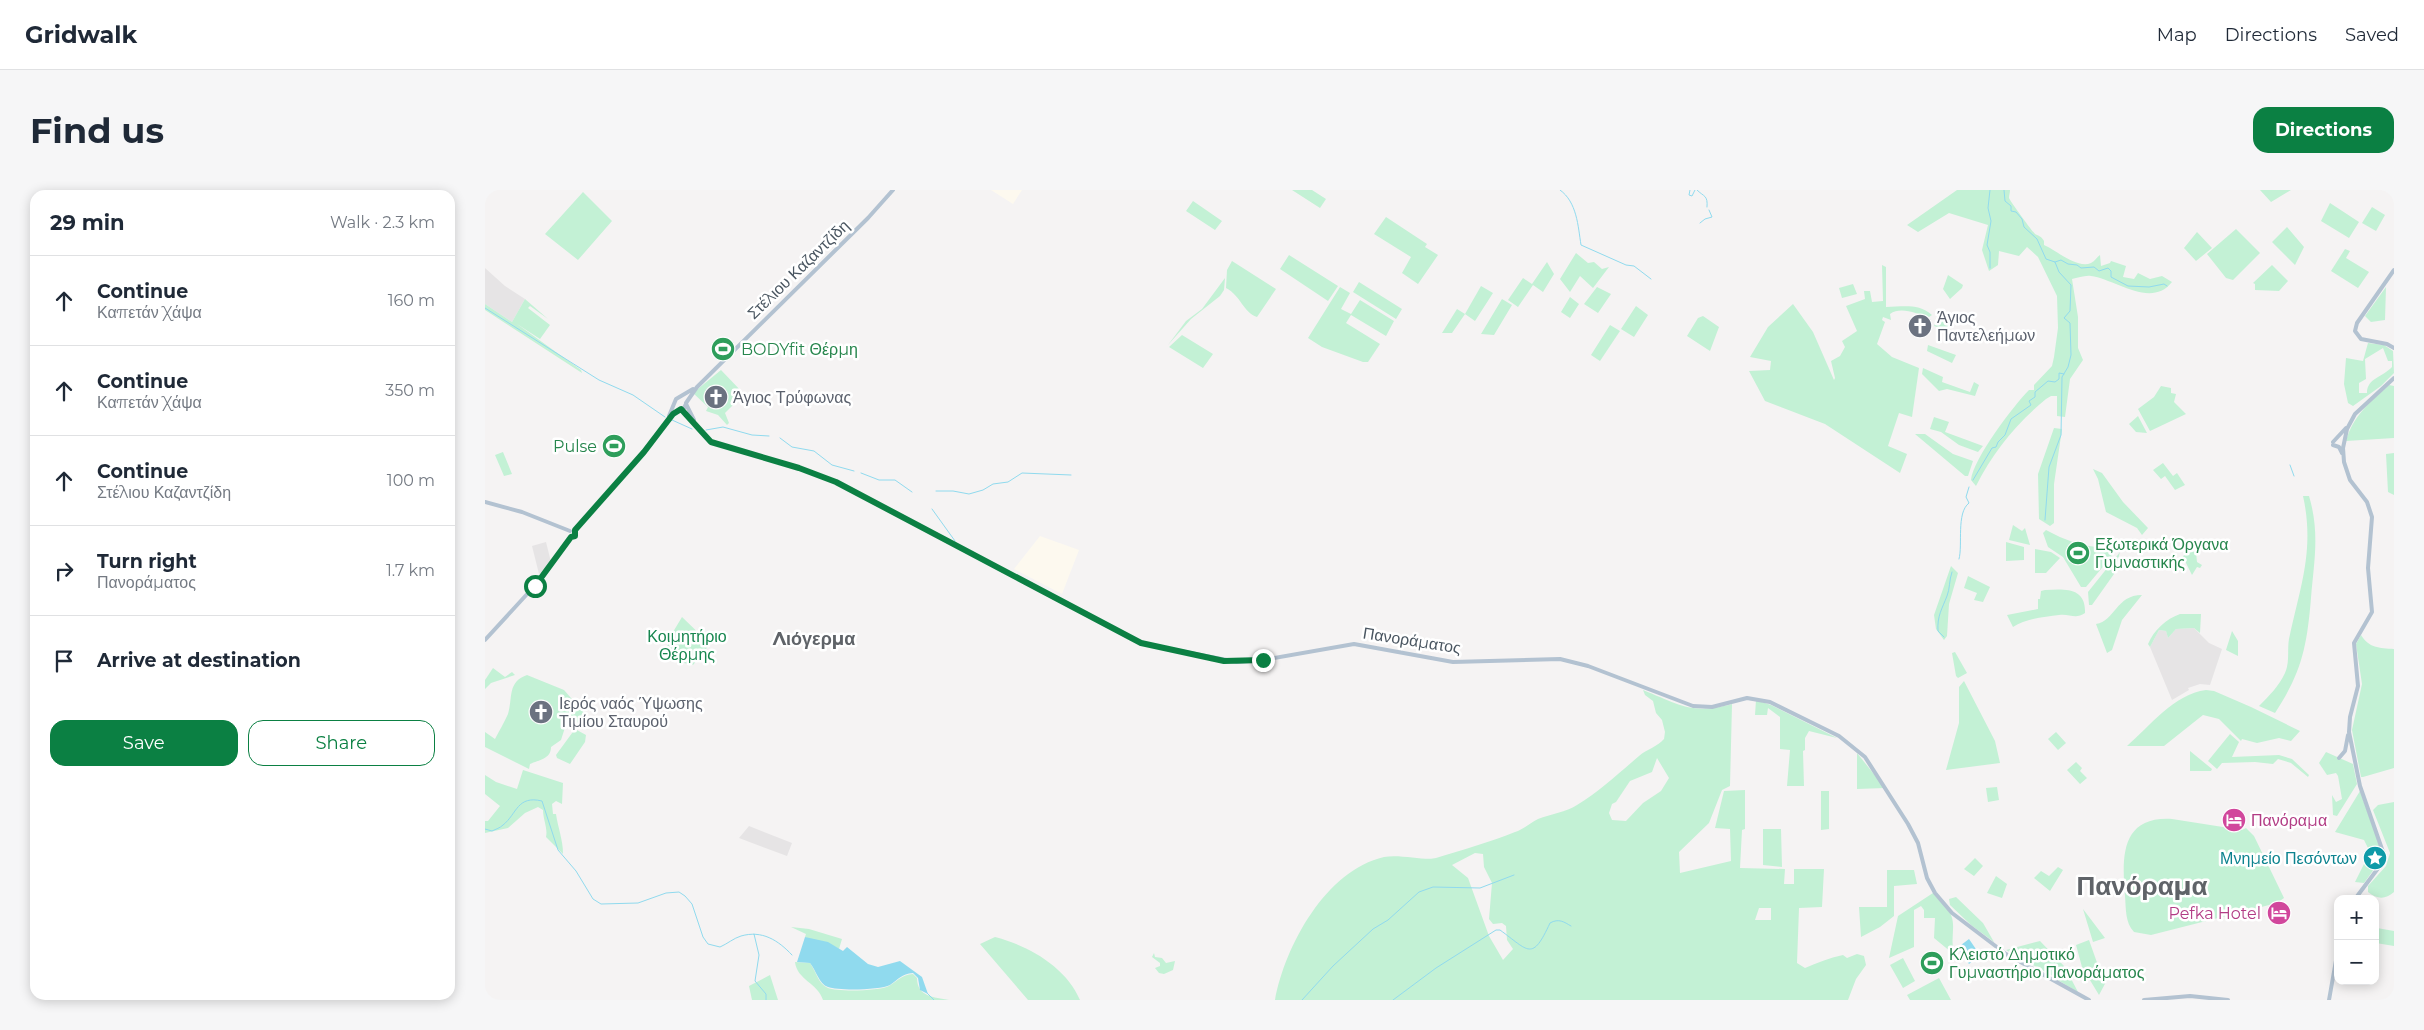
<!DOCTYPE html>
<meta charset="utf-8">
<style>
:root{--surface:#fff;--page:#f6f6f7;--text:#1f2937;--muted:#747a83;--line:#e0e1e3;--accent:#0b8043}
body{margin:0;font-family:Montserrat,sans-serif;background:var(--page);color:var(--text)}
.controls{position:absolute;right:15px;bottom:15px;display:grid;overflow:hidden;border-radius:10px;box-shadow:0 2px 12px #0003}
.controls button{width:45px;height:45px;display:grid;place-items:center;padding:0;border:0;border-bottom:1px solid var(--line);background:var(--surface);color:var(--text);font:25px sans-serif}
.stop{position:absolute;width:15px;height:15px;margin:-11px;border:4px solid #0b8043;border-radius:50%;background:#fff}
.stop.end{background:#0b8043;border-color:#fff;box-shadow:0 1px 5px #0008}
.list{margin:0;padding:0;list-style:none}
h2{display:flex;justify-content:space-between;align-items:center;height:65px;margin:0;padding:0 20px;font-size:21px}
h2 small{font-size:16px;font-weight:400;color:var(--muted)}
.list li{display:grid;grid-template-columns:32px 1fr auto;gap:15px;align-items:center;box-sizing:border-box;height:90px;padding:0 20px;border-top:1px solid var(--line)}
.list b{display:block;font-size:19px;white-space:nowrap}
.list p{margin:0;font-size:16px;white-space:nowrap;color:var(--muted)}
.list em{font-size:16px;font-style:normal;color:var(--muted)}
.actions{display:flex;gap:10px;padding:15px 20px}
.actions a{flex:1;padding:11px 0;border:1px solid var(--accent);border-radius:15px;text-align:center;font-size:18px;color:var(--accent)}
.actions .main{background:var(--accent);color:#fff}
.icon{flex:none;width:28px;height:28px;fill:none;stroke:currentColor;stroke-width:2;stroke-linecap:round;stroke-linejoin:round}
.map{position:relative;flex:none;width:1909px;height:810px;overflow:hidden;border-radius:15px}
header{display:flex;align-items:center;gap:30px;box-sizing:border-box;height:70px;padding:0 25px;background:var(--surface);border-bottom:1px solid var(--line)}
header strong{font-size:24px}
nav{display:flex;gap:28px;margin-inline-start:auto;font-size:18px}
.intro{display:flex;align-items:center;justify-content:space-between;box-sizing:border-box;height:120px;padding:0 30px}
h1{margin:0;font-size:35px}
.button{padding:12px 22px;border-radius:15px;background:var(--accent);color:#fff;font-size:18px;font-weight:700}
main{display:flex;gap:30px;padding:0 30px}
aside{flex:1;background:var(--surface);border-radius:15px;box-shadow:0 2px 12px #0003}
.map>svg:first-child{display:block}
.commercial{fill:#fdf9ef}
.education{fill:#e6e4e5}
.green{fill:#c3f1d5;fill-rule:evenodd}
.water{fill:#90daee}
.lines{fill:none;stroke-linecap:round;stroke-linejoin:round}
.stream{stroke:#90daee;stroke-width:1}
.major{stroke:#b3c2d1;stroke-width:4}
.route{stroke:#0b8043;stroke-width:6}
.labels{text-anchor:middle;stroke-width:5;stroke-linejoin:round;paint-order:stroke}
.street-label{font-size:16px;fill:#4a5661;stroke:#fff}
.worship-label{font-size:16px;fill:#5b616d;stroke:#fff;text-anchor:start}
.leisure-label{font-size:16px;fill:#27864d;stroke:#fff;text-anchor:start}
.park-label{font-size:16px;fill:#17864f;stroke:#fff}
.hotel-label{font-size:16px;fill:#b23c85;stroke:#fff;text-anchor:start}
.culture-label{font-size:16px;fill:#0d838f;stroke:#fff;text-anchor:end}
.neighbourhood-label{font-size:18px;font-weight:bold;fill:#5f6368;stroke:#fff}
.town-label{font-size:26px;font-weight:bold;fill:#5f6368;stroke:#fff}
</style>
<header>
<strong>Gridwalk</strong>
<nav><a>Map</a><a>Directions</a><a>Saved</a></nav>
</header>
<div class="intro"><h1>Find us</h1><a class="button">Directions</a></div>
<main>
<aside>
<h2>29 min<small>Walk · 2.3 km</small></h2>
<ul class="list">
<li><svg class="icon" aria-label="ahead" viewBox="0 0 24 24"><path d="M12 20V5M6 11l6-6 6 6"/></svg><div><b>Continue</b><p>Καπετάν Χάψα</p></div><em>160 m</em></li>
<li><svg class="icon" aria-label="ahead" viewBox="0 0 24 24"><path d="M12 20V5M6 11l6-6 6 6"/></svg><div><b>Continue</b><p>Καπετάν Χάψα</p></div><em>350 m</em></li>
<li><svg class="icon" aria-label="ahead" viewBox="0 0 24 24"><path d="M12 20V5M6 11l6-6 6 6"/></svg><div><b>Continue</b><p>Στέλιου Καζαντζίδη</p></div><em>100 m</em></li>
<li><svg class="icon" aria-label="right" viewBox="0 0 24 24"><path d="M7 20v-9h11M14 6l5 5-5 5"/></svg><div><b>Turn right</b><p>Πανοράματος</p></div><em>1.7 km</em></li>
<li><svg class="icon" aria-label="arrive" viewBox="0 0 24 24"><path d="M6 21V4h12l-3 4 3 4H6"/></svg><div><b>Arrive at destination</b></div></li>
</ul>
<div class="actions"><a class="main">Save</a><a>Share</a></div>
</aside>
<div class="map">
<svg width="1909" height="810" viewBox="0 0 1909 810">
<rect width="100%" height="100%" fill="#f5f3f3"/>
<path class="commercial" d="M506,0h31l-9,14z
M555,346l39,14 -17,44 -48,-25z"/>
<path class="education" d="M0,78l20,18 20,13 -13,23 -27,-18z
M61,352l5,20 -8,10 -4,2 -7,-28z
M1709,438l15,15 13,6 -12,36 -10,-1 -12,4 1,2 -17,10 -22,-53 9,-17 7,1 2,7 8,-9z
M264,636l43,17 -5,13 -48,-18z"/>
<path class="green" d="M807,0h20l14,9 -6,9z
M1472,0h53c0,3 -1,5 -1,8 1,3 23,33 26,36 4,2 6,2 9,7v4c12,5 33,24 47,18 4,-2 6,-6 9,-8l1,11 9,-3 1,-2 15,5 -3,11 11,2 4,-6 12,6 12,-3 10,6c-21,27 -57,-3 -81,-6 -6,-1 -13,2 -19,3l6,38v31l5,12 -13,19 -5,38 -8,-1v-20h-6l-5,3c-29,24 -53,53 -70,87l-5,-6c2,-21 43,-75 58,-90h5v-5l18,-19 2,-9 4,-29 -1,-32 -19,-39 -11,-10 -8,9 -20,-5 -1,14 -9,6 -7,-21 6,-25 -39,-12 -31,19 -11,-7z
M1775,0h31l-20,12z
M98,2l29,29 -34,39 -33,-26z
M708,11l29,20 -7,9 -29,-19z
M1845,13l29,19 -10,16 -28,-17z
M1887,17l13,8 -9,16 -14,-8z
M901,27l41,27 -2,3 13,8 -20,29 -16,-11 9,-16 -37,-23z
M1802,37l17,20 -9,18 -23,-23z
M1751,39l24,24 -27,27 -7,-2 -19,-24z
M1712,42l15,16 -16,13 -12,-13z
M1860,59l5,2 -4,7 23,14 -11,16 -27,-17z
M1091,63l12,10 6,-1 8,7 7,-2 -16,21 -13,-12 -10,16 -10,-13z
M804,65l49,31 -10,15 -48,-32z
M747,71l44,28 -19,28c-14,-5 -16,-21 -31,-29l1,-18z
M1062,72l7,12 -11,18 -10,-7 -15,22 -10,-7 15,-22 9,6z
M1397,75l4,2v40c17,0 32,-4 46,8l-3,2c-12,-3 -28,-11 -39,-3l1,6 -8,-3 -1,3 3,2 -8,22 15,13 27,11 -7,49 -13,-4 -11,33 19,8 -7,19 -75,-49 -60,-23 -16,-30 21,-1 1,-9 -21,-4 18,-30 25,-23 20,28 21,48 1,-2 -4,-17 9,-5 5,-9 -3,-6 15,-10 -11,-25 19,-7 -1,-8h6l2,11 11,-1z
M1787,75l16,16 -9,10 -24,-1v-6l-2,-1z
M1463,85l15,10 -1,3 -12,11 -7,-10z
M740,88l-1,12 -4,6 -29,23 -23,26 18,-24 16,-12z
M874,92l43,27 -6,10 -43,-27z
M1368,94l4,10 -15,4 -3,-10z
M996,96l12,7 -18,28 -10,-7 -13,19h-10l15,-24 8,5z
M855,97l10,6 -9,16 10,5 9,-14 34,21 -8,15 -35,-21 -5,8 34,21 -12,18h-5l-41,-15 -14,-9z
M1112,97l14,7 -13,19 -14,-9z
M1901,97l-1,33 -14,2 -6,-6z
M1085,107l9,7 -9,14 -9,-6z
M40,109l23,20 -18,-13 -2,2 22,17 -10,14 -23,-15 64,46 1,3 -97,-63v-6l27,18z
M1017,109l10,6 -18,30 -13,-1z
M1151,116l12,9 -14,22 -13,-8z
M1454,125l12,6 -4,9 -13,-4z
M1218,126l16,11 -9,24 -23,-15 11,-18z
M1125,135l10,6 -20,30 -9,-6z
M697,145l31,19 -10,14 -34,-21z
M1883,153l16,2 9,6 1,22 -13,13 -28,20 -5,-3 -4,-19 2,-26 17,3zM1898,158l5,13h4v6c-9,10 -25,11 -25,26h-8v-10l7,-4 -1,-20z
M1443,155l28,10 -4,8 -25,-12z
M1438,178l20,9 -1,5 28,10 4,-10 5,3 -4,11 -28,-7 -8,2 -17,-17z
M236,180l23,24 -19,19 4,10 -2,2 -9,-10 -12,-4 2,-4 -15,-14z
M1904,195l5,1v52l-48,3c7,-25 24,-39 43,-56z
M1676,196l10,2v5l5,1 -2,8 12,12 -36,17 -12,-22 16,-12z
M1653,226l9,17 -11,-1 -7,-8z
M1449,227l15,5 -4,10 38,14 -5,6 -19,-7 -18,-13 -11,-3z
M1569,238l8,1 -8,55v39l-4,3 -11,-7 -1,-45z
M1430,244h10l28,20 20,7 -5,15h-3z
M18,262l9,22 -8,2 -9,-21z
M1909,263v42l-6,-3 -2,-38z
M1678,273l10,13 4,-3 8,12 -10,5 -10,-14 -4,3 -8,-9z
M1608,279l9,4 21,29 25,26 -6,7 -5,-7 -31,-16 -8,-33z
M1818,306h6c11,37 5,65 2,102 -4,48 -9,74 -36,115l-16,-7c10,-10 20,-20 26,-33 5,-11 2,-23 4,-34 11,-52 26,-89 14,-143z
M1528,335l9,6 3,-3 5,17 -21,-5z
M1561,340c24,13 50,22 78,15l-8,6 -30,36h-5l-18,-30 -15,-10 -5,-14z
M1521,352l18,5v13l-18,1z
M1550,359l16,3 9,6 -14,15h-11z
M1701,361l10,1 1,10 5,3 -2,3 -3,-1 -5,8 -9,-18z
M1635,362l-6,22 -22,31h-3l-1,-13z
M1466,376l7,7 -9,31 -2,32 -3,4 -8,-11 -2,-14z
M1483,386l22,11 -7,15 -9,-2 3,-7 -13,-5z
M1560,400c20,-1 41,-3 40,23 -10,7 -16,0 -26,2 -14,2 -33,3 -46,12l-6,-12 31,-6v-10h2l1,-8z
M1657,405l-20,25 -10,30 -5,3 -11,-29c19,-3 20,-29 46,-29z
M1695,424h21l-1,19 -6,-5 -18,1 -8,9 -2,-7 -7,-1 -9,17 -2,-3c6,-14 18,-25 32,-30z
M197,427l28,27 -17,21 -9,-2 -18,-13 4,-13z
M1747,441l6,10v15l-12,-6z
M1876,445c8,13 18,13 33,14v119l-31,9h-2l-9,-47 10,-46 -6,-40z
M1470,462l12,21 -9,5 -2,-2 -4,-23z
M8,478l12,9 7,-5 3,3 -24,8 -6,6v-9z
M42,485l37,15 21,24 -8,9 -8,-8 -8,25 -10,7c0,12 -12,13 -21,17l-1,5 -44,-22v-15l10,7c4,-8 9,-16 13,-25 5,-16 -1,-32 19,-39z
M1479,491l31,60 5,22 -54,7 13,-47v-36z
M1158,500c37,15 49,25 89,14l-2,82 -8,4 -13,33 -30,29 1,21 51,-12 -1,-32 -15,-1 9,-37 21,-1v39l-3,1 -2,38 45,1 -1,15h10v-15h30l-2,38 -23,1 -2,55 8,5c12,-5 24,-10 38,-13l4,3 10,-4 7,2 2,9 -10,14 -8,21h-573c10,-54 51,-130 109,-143 16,-3 42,4 52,1 26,-8 54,-16 79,-26 9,-3 15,-9 23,-13 13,-5 28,-7 39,-14 23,-14 42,-32 62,-49 8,-7 18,-9 25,-17l1,-7 -3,-12 -6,-7 -3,-12 -8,-6zM1172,568l12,20 -8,13 -18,12 -17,18 -14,-1 -3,-7 3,-9 4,-2 14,-21 22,-9zM990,663l8,1 1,13 8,16 -3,36 4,5 9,-1 4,3 1,14 6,9 -10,11 -14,-24 -21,-58 -16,-13zM1274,718h12v12h-16z
M1721,500l8,1 37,16 49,24 -9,10 -12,-3 -22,5 -15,-4 -1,2 -22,-22 -16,-4 -39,31h-37c23,-20 47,-52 79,-56z
M1271,510l15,5 66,33 -28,-7 -4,7v12l-2,1 1,35h-17l3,-36 -10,-1v-32l-12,-9 -1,7h-12z
M90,539l11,6 -1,7 -15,22 -13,-6 -1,-3z
M1571,542l10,11 -8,7 -10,-11z
M1745,544l9,8 -7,15 47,-2 13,4 17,16 -1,2 -17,-14 -13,-4 -5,5 -18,-2 -33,1 -5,6 -9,-8z
M1705,561l22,18 -1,2h-21z
M1841,562l27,12 4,20 -20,32 -4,-1 -1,-20 4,7 6,-3 -4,-23 -2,-3 -9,2 -8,-12z
M1372,563l28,35 -28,1z
M1591,572l6,6 -2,3 7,7 -7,6 -13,-14z
M38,580l40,13 -1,21 -6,-3 -4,3 1,10h3c2,14 7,26 7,40l-17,-17c2,-8 -3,-18 -3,-27l-5,-3 -13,6 -17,15 -23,5v-12h3l12,-15 -15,-12v-19l11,7 21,7z
M1512,597l2,13 -11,2 -2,-14z
M1336,601h8v38l-8,1z
M1875,601l21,59 -1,11 -16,22 -9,-1 15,-30 -6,-12 -29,-8z
M1909,612v90c-9,8 -17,7 -26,0v-6l18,-20 4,-13 -17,-43 5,-5z
M1687,629l70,11 4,-2 8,8 30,62 -7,5 -126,32 -17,-3c-9,-9 -8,-24 -9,-36 -3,-38 -5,-80 47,-77z
M1278,639h18l1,38 -19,-2z
M1490,668l8,8 -9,10 -10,-7z
M1573,677l5,3 -13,21 -16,-13 7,-7 8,5z
M1402,680h27l3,14 -23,2v30l-14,11 -19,10 -2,-30h28z
M1511,686l11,8 -5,14 -15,-5z
M1448,703c5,7 15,14 18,22 5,12 -1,24 3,36l-3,1 -17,-14 1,-20h-11v-8l-3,-4 -7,4v37l-25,11 9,-42z
M1471,707l27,26 11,19 -23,-17 -21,-20 -1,-6z
M1598,719l22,29 -12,4z
M306,737l18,2 33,10 -3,10c-12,-8 -22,-5 -34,-12l1,-3z
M1892,738l17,3v15l-18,-3z
M510,747c34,9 71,30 85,63h-52l-48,-56z
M1604,750l11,31 7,9 -8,15 -17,-28 -6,-22z
M1555,751l24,25 -11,10 -47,-26z
M669,763l1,4 7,1 4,5 9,-2 -2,9 -9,4 -5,-1 -4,-5 5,-2v-3l-8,-6z
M1418,768l12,23 -12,7 -13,-23z
M310,772l15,1c6,8 8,21 18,25 9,4 52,3 61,-2 10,-6 12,-11 24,-12l4,4c0,19 17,19 32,22h-126c-5,-17 -26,-20 -28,-38z
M1582,781l11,21 -22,-13z
M285,785l8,25h-26l-3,-14z
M1454,788l12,22h-41l-3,-5z"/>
<path class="water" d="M320,747l23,5 15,9 4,-4 21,17 10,3 22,-6 22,16 6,17 -8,-4 -2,-12 -5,-5c-12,1 -14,6 -23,12 -9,5 -52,6 -62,2 -9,-3 -12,-17 -18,-24l-13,-1z
M1484,749l11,16 -11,9 -12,-16z"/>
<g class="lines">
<path class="stream" d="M1075,0c17,12 18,36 21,55l45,20 8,1 17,13
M1205,0l-1,5 3,1 3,-6
M1212,0c7,7 11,5 10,17
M1519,0l1,11 6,5v5l5,1 6,7 2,8 13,12 9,20 9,3 4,10 12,13 -1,26 -6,7 6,5 1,32 -3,12 -6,10 -1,58 -12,32 -4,53
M1215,33l5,-4 7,-2 -3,-7
M1570,72l6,-2 7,4 9,1 4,3 13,-1 5,4 9,-3 3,3v6l17,9 21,1 15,-3 3,2
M1505,78v-16l-3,-7 4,-24 -3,-13 2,-18
M0,118l114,72 34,15 32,22
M187,230l20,9
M221,240l17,-3 29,8 17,1
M295,248l12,9 22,4 18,14 22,6
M1805,275l4,11
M376,283l18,7h16l17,12
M1488,290l19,-32 4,-1 2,-5 7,-7 6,-16 20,-14 -2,-4 6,-4v-5l13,-11 7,1 4,-3v-6l5,1
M451,301h17l16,3 14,-4 10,-6 15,-2 14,-9 49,2
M447,319l23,32
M1474,369c4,-14 -3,-46 10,-56l-3,-6 3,-10
M1459,447l-6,-6c-1,-15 4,-22 9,-35 3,-7 2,-16 5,-24
M0,639l7,2c4,-2 8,-3 11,-6 14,-11 14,-30 39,-24l16,49 18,21 17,28 8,5 37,-1 28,-10 13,-1 6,4 7,8 11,33 5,7 12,3c7,-3 14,-9 21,-11 21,-6 37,4 51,19
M269,744l5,21 -4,26 11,13v6
M442,803l7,7
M817,810l31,-34 40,-37 15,-9 31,-28 14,-5 47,1 34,-13
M908,810l43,-32 60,-38h4c29,21 32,32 50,-7 9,-5 14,-1 21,3"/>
<path class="major" d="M1909,80l-37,53 -2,8 6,8 26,5 7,4
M201,213l11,-16 171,-169 25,-28
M201,214l8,16
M196,219l30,33 88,26 37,14 268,142 33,17 17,5 83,16 26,-2 91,-16 99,18 107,-3 28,7 105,40 19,1 35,-9 23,4 69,34 26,21 43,67 10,19 9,35 8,15 17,20 54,41 83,46
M184,226l7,-17 17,-10
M1848,252l13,-14
M1848,255l6,2 3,6
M0,312l37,10 48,19
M90,340l69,-78 29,-38 11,-6 2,-4
M0,450l55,-60 31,-43 4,-1v-6
M1854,568l6,-7 3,-16
M1870,709l24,-32 4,-15 -23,-66 -11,-54 1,-15 8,-31 -4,-43 18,-31 -4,-44 4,-51 -5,-15 -17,-22 -6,-18 -1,-14 4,-19 8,-15 39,-36
M1659,810l46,-4 38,4
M1844,810l9,-51"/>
</g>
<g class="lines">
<path class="route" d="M50,396l36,-49 4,-1v-6l69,-78 29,-38 8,-5 30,33 88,26 37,14 305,161 83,18 39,-1"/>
</g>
<defs>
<g id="church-disc" transform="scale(1.25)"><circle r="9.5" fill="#6b7280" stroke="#fff"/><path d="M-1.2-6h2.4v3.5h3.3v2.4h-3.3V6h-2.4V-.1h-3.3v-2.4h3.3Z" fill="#fff"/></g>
<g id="stadium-disc" transform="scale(1.25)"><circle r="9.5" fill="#2e9e5b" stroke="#fff"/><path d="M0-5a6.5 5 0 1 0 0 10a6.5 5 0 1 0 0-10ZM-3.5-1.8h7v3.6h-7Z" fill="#fff"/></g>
<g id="hotel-disc" transform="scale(1.25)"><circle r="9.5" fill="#d1479c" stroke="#fff"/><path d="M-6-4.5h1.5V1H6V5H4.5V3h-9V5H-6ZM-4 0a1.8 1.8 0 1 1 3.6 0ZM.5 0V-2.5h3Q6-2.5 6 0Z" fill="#fff"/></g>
<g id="sight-disc" transform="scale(1.25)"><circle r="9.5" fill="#0f9aa8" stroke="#fff"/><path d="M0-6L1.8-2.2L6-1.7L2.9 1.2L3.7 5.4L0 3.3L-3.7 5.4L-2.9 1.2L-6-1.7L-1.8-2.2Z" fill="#fff"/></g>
</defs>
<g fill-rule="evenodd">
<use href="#church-disc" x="1435" y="136"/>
<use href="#stadium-disc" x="238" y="159"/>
<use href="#church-disc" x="231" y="207"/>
<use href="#stadium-disc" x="129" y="256"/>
<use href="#stadium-disc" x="1593" y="363"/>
<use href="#church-disc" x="56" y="522"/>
<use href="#hotel-disc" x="1749" y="630"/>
<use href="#sight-disc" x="1890" y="668"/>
<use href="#hotel-disc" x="1794" y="723"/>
<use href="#stadium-disc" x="1447" y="773"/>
</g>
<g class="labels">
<g class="street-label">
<text transform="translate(313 79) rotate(-44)" y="6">Στέλιου Καζαντζίδη</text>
<text transform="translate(927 450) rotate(9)" y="6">Πανοράματος</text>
</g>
<g class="worship-label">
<text x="1452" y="133">Άγιος<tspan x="1452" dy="18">Παντελεήμων</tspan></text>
<text x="248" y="213">Άγιος Τρύφωνας</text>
<text x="74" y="519">Ιερός ναός Ύψωσης<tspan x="74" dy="18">Τιμίου Σταυρού</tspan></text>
</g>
<g class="leisure-label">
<text x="256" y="165">BODYfit Θέρμη</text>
<text x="112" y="262" text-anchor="end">Pulse</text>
<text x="1610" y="360">Εξωτερικά Όργανα<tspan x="1610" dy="18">Γυμναστικής</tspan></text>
<text x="1464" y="770">Κλειστό Δημοτικό<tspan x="1464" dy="18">Γυμναστήριο Πανοράματος</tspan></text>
</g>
<g class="park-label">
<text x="202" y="452">Κοιμητήριο<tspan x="202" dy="18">Θέρμης</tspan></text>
</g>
<g class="hotel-label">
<text x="1766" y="636">Πανόραμα</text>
<text x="1776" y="729" text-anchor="end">Pefka Hotel</text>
</g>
<g class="culture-label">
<text x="1872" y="674">Μνημείο Πεσόντων</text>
</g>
<g class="neighbourhood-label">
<text x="329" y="455">Λιόγερμα</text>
</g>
<g class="town-label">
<text x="1657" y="705">Πανόραμα</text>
</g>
</g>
</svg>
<div class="controls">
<button>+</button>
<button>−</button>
</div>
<div class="stop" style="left:50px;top:396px"></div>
<div class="stop end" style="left:778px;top:470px"></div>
</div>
</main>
